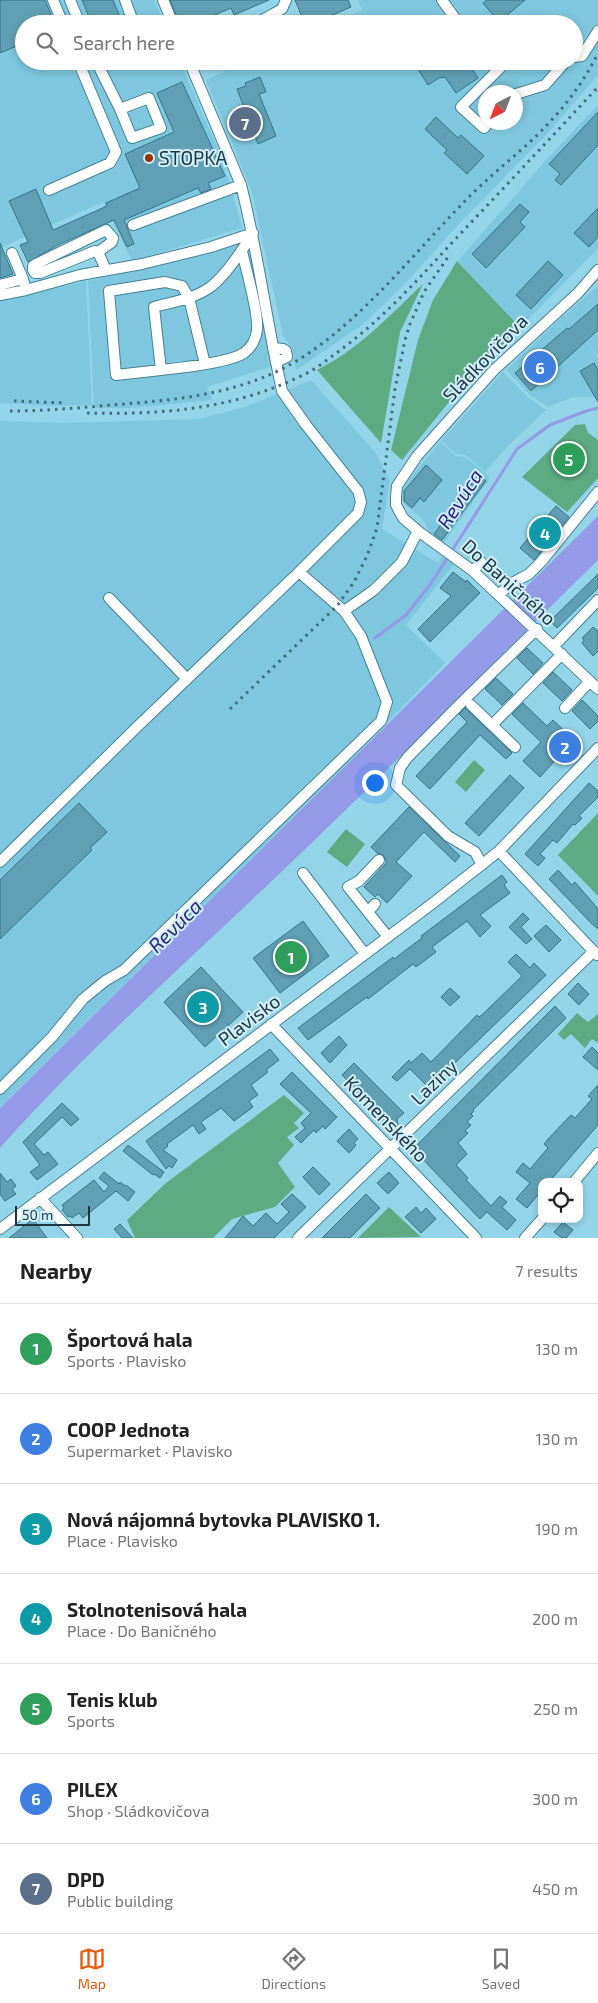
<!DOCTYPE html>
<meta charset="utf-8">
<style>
:root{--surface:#fff;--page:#f6f6f6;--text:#222;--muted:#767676;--line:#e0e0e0;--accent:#ea580c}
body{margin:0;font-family:"Exo 2",sans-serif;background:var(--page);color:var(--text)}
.controls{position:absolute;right:15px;bottom:15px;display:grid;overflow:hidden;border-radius:10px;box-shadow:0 2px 8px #0003}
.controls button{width:45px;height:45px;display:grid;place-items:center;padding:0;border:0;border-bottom:1px solid var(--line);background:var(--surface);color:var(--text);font:25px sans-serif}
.compass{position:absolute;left:478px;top:85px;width:45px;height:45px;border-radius:50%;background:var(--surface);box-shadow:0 2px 8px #0003;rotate:222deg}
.scale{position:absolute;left:15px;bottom:12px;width:75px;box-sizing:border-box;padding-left:5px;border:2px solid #1d3740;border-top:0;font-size:14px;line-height:18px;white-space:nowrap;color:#1d3740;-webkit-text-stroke:4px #d0effa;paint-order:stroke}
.you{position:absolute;left:374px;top:782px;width:18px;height:18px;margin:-12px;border:4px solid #fff;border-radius:50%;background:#1a73e8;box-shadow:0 0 0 8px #1a73e833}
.badge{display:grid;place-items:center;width:32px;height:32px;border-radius:50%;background:var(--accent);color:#fff;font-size:16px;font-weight:700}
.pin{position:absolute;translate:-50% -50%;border:2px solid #fff;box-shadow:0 1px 5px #0006}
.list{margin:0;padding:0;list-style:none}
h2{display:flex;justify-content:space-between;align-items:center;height:65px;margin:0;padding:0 20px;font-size:21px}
h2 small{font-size:16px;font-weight:400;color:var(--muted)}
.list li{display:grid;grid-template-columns:32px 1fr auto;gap:15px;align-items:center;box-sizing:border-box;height:90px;padding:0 20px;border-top:1px solid var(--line)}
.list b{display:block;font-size:19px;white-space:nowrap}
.list p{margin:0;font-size:16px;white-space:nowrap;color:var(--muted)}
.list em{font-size:16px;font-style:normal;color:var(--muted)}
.icon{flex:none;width:28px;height:28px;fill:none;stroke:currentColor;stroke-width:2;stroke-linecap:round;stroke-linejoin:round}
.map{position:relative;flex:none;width:598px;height:1238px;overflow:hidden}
.search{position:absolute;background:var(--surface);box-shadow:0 2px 8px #0003;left:15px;right:15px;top:15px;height:55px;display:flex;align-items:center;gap:12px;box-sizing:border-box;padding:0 18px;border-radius:28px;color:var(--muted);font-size:19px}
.sheet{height:695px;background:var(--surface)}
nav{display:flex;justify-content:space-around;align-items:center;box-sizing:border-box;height:70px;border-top:1px solid var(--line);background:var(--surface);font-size:14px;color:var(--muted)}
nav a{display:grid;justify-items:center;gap:2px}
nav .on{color:var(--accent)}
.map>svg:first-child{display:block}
.built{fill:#7ec7df;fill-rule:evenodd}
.green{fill:#5eaa83}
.water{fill:#949ae7}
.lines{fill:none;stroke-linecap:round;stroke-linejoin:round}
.stream{stroke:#949ae7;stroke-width:3}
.building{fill:#61a0b4;stroke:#347487}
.minor-casing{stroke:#448396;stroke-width:12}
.minor{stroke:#fff;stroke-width:10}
.rail{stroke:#446b78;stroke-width:3;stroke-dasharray:2.5 5;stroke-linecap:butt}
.poi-dot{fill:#983303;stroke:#d0effa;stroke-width:2}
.labels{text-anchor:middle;stroke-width:4;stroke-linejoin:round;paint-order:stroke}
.poi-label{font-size:19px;fill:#1d3740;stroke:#d0effa;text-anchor:start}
.street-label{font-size:19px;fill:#1d3740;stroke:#d0effa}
.water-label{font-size:20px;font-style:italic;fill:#2c237b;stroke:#d0effa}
</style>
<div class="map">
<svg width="598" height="1238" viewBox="0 0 598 1238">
<rect width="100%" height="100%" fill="#94d4e9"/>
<path class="built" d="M0,0h155l9,24h-140v37h156l38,89 -23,11 22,-9 12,28 13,48 -110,33 -29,-59 -103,46z
M358,0h240v75l-51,59 -90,92 -55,61 -40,38 -66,45 -4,-22 -9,-12 -31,-144 -46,-112 41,-19h327v-37h-243l31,-14zM486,92h30v30h-30z
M598,105v143l-77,79 -63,-66 87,-100z
M237,244l13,7 23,115 -66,21 6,13 -83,8h-36l-6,-127z
M86,281l6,124 -40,1 -52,-3v-102z
M598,286v71l-10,-14 -23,-28z
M564,315l24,28 10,17v37h-25l-25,10 -18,-12 -24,-25z
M503,372l25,25 18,13 -38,36 -23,26 -19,-17 -10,-1 -15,-13z
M311,380l65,73 14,28 -8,48 56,34 5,-8 11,9 -48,61 39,38 -98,101 -347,343v-686l63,2 136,-4 46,-12z
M440,442l16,14 9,1 24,19v3l-46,65 -11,-7 -9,-17 -20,-17 -1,-15z"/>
<path class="green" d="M457,261l63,66 -67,70 -51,63 -11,-10 27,-110 15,-40z
M423,284l-23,48 -19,111 -64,-73c41,-20 73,-55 106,-86z
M585,424l3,9 10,7v38l-31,34 -45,-35 53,-52z
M474,760l11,10 -19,22 -11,-10z
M598,813v83l-40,-41z
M346,829l19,15 -18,23 -20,-15z
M577,1013l11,9 10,-8v29l-6,-4 -7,9 -14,-14 -7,6 -6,-6z
M284,1095l20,18 -10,10 5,5 -12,9 7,8 -16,18 17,24 -20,20 -43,12 -19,19h-78l-8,-18 39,-37z
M389,1207l32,30 -63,1z"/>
<path class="water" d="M598,516v44c-107,105 -212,213 -321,316 -93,89 -191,175 -277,272v-40z"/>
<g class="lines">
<path class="stream" d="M375,638l31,-23 26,-33 85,-133 33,-24 36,-14 12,-3"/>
</g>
<path class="building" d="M0,0h45l10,24h-31v19l-24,10z
M82,0h31l10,24h-31z
M170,0h99l-35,15 -3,-7 -37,16h-14z
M295,0h53l3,7 -39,17h-7z
M487,0h38l-26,22 -16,-19z
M413,61h54l11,17 -22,15 -11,-16 -6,1 -11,7z
M260,77l6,15 -7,2 17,42 -18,8 -21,-55 9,-3 -1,-3z
M182,82l43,94 -17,7 3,6 -10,4 -3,-5 -74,32 10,24 -7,3 -13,-27 -54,24 -32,18 -8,-17 8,-3 -19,-41 27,-12 17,41 54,-24 -1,-3 34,-15 -15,-34 49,-22 -17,-39z
M598,112v33l-37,40 -6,-5 5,-6 -11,-10z
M436,117l22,21 3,-3 23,21 -17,18 -23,-21 3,-3 -22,-21z
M520,204l9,8 -9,10 5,5 -39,41 -14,-14z
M598,208v29l-9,10 -15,-14z
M0,243l13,31 -13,4z
M548,261l15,14 -32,34 -15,-14z
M598,304v26l-67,61 -16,-18 52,-45 2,1z
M594,363l4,7v32l-18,-31z
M426,465l16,15 -18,22 -4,-4 -8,10 -8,-7v-10z
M478,475l8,6 -44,59 -8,-6z
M556,506l13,11 -35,43 -14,-12z
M453,572l13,10 1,-2 13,13 -50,49 -12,-13 33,-33 -11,-8z
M598,574v14l-41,40 -7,-7z
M593,627l5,4v20l-5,5 -11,-13 2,-3 -2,-2z
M527,648l16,15 -10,11 -16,-16z
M553,672l19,18 -10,11 -19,-18z
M496,678l17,16 -11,11 -17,-16z
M582,700l16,16v5l-8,8 -18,-18z
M523,703l24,23 6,-6 21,20 -34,37 -17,-16 18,-19 -29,-28z
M465,708l47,45 -6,6 -26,-24 -50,54 -14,-13 51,-54 -8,-8z
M510,775l14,13 -45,48 -14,-13z
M589,783l9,8v6l-19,19 3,2 -7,7 -2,-1 -16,19 -4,-3 -13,14 5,4 -7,8 -13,-12z
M79,803l28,29 -17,16 2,2 -92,89v-59z
M409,807l51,49 -5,6 -31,-30 -28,30 16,14 -25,27 -9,-9 -3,3 -11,-10 23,-25 -4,-7 -6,-2 -6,-6z
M558,870l14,15 3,-3 23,27v20l-8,-7 -41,-43z
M502,875l5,7 -3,3 6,8 -30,22 11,11 -11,11 -13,-16 -35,26 4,5 -20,15 -3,-3 -45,35 -1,-2 -59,43 -10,-12 95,-71 1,2 28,-21 -1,-2z
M523,913l6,6 -8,8 11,12 -6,5 -17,-17z
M303,921l26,35 -49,37 -27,-35z
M546,925l15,15 -12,12 -15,-16z
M516,954l14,14 4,-5 12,12 -117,113 -19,-19 -13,12 -5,-4 17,-17 2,3 11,-10 9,9 46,-47 2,2 4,-3 39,-38 -14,-14z
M201,967l42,45 -38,35 -41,-45z
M578,983l11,11 -10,11 -11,-11z
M450,988l10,9 -10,9 -9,-9z
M555,1006l11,12 -93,92 1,1 -3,3 2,2 -6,6 4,3 -6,6 3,2 -10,10 9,11 -11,11 12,13 -2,2 25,26 9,-10 7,6 -5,5 14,13 -9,10 -20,-18 -7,7 -67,-70z
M339,1036l8,9 -17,18 -9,-10z
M592,1047l6,6v17l-15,-13z
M270,1049l9,11 -13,10 2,2 -17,13 7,10 -9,6 4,6 -19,14 -13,-13 -20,14 5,7 -7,5 -6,-9 -26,19 1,2 -5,4 14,10 -5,8 -3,-2 -3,3 -20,-28z
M354,1063l50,50 -7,6 1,6 -6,6 -14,-14 2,-2 -38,-40z
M292,1072l45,45 -12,12 -2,-3 -7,7 -2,-3 -13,13 -6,-6 10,-9 -4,-5 10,-10 -31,-29z
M598,1085v40l-49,57h-7v8l-15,18 -11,-9 14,-16 -14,-11 7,-9 7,6 18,-21 -4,-4 5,-6 22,-23 4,3 17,-19 -4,-3z
M62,1103l17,16 -8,7 -9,-9 -28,27 10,11 4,-3 10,12 -21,16 -7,-8 10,-7 -17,-23z
M349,1129l9,10 -4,4 2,2 -7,8 -12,-12z
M128,1145l36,27 -4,6 -6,-4 -1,1 -30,-24z
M313,1167l17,17 -11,11 -16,-18z
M104,1172l15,12 1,-2 5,4 1,-1 9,7 -7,9 -12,-10 -33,27 -4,-5 -7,5 -2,-2 -2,1 -6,-7 2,-2 -2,-3 32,-25 10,12 5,-6 -10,-8z
M389,1172l10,11 -11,11 -11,-11z
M0,1173l7,9 4,-3 5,7 -4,3 4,5 -11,7 -5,-7z
M292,1194l14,13 -32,31h-49l18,-22 10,10 13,-13 11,11 12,-12 -8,-8z
M366,1194l14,14 -30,30h-28z
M416,1207l5,6 5,-5 10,11 -15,14 -16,-16z
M33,1219l14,19h-38z
M563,1222l10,8 -7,8h-4l-8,-6z
M120,1224l13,14h-11l-8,-9z"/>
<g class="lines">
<g class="minor-casing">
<path id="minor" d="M53,0l10,24
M70,0l10,24
M125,0l9,24
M163,0l10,24
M442,0l15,21
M255,24l27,-15 4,-9
M574,57l8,-1 16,-25
M100,61l-3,2 23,46 12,29 29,-10 -12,-30 -29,11
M516,94l29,-9 21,-24
M489,122l-5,6 -23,-21 46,-46
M241,185c15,59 23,118 35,177l11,-5 -1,-6 -3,-2 -10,-1
M49,190l61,-27 6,-11 -38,-91
M133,225l108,-40 -52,-124
M242,251c4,19 17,62 15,79 -1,9 -6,18 -13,23 -15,10 -64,15 -83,17l-7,-63c19,-5 39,-8 55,-19 15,-10 34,-39 44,-55
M98,252l-3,-1 -55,22h-5l-2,-3v-4l3,-2 70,-34 7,8 -1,4 -14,10 8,18
M12,253l11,26
M598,270l-20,23 -84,77 -77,86 -20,30 -1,11v8l7,13 15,13 55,40 125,118
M0,285l23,-6 3,11
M0,295l26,-5 54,-15 62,-11 69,-17 42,-14
M276,362l6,29 24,34 52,66 3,11 -3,11 -59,59
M161,370l-45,5 -7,-84 56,-9 17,4 7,12 16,66
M473,571l8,-9
M495,574l15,10
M500,594l10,-10 19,-10 12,-12 57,-70
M109,598l78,81
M554,646l44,-46
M471,705l44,42
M565,708l25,-27
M492,725l70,-71
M499,851l98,104
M379,860l-20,21 -11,6 40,50
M0,862l139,-137 160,-153 45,39 30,-21 28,-28 16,-31
M482,865l-7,-13 -27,-16 -52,-51 4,-17 7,-10 52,-53 78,-76
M303,873l62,81
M368,912l7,-8
M271,1024l205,214
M0,1089l52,-52 31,-38 22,-18 19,-11 257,-249 6,-19 -26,-66 -17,-25
M574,1182l24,-29
M40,1198l37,40
M0,1229l433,-326 66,-52 99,-103
M298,1238l296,-287
M525,1238l17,-19"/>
</g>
<use href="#minor" class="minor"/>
<path class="rail" d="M14,401l52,2
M10,411c34,0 67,-3 101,-6 68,-5 136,-11 195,-50 64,-43 111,-106 165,-160 16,-16 33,-30 50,-45 31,-27 59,-60 77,-97
M87,413c75,2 146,-4 214,-37 14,-6 26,-16 38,-25 41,-30 75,-67 109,-104 50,-53 100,-106 150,-160
M230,709l107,-103 17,-24 13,-26 10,-28 18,-139 10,-49 5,-16 14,-32 26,-38"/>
</g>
<circle class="poi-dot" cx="149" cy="158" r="5"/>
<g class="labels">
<g class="poi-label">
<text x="159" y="165">STOPKA</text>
</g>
<g class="street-label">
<text transform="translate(485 358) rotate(-46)" y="7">Sládkovičova</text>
<text transform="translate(509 582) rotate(42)" y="7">Do Baničného</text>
<text transform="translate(249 1020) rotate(-37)" y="7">Plavisko</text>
<text transform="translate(434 1082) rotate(-44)" y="7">Laziny</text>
<text transform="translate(386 1119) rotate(46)" y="7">Komenského</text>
</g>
<g class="water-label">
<text transform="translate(460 499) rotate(-57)" y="7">Revúca</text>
<text transform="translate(175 926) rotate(-45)" y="7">Revúca</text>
</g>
</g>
</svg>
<div class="controls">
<button><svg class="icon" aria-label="locate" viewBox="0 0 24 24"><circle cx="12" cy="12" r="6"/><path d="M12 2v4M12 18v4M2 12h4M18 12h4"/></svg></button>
</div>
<svg class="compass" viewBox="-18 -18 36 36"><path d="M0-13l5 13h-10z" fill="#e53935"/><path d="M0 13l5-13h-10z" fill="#767676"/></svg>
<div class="scale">50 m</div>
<div class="you"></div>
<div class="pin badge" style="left:291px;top:957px;background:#2e9e5b">1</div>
<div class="pin badge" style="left:565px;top:747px;background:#3f7fe0">2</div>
<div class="pin badge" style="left:203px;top:1007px;background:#0f9aa8">3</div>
<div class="pin badge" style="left:545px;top:533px;background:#0f9aa8">4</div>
<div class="pin badge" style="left:569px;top:459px;background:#2e9e5b">5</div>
<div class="pin badge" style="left:540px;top:367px;background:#3f7fe0">6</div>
<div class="pin badge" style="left:245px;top:123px;background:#5c6f8a">7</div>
<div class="search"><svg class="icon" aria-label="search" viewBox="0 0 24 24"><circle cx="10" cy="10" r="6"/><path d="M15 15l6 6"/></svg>Search here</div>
</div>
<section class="sheet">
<h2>Nearby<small>7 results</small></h2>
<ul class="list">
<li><span class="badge" style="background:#2e9e5b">1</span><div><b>Športová hala</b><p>Sports · Plavisko</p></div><em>130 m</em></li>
<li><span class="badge" style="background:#3f7fe0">2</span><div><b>COOP Jednota</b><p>Supermarket · Plavisko</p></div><em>130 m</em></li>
<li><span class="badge" style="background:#0f9aa8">3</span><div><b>Nová nájomná bytovka PLAVISKO 1.</b><p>Place · Plavisko</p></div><em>190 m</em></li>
<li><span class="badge" style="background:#0f9aa8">4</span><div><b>Stolnotenisová hala</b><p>Place · Do Baničného</p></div><em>200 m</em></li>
<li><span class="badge" style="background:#2e9e5b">5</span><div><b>Tenis klub</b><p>Sports</p></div><em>250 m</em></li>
<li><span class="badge" style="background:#3f7fe0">6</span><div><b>PILEX</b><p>Shop · Sládkovičova</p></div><em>300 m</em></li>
<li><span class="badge" style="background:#5c6f8a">7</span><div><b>DPD</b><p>Public building</p></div><em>450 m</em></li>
</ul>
</section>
<nav>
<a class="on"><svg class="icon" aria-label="map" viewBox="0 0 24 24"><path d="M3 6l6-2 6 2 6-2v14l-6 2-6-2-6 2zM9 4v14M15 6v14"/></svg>Map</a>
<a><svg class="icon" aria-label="directions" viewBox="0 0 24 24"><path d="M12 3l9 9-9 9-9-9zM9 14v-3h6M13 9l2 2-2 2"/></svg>Directions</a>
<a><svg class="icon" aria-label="saved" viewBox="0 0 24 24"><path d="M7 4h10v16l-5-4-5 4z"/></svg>Saved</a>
</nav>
